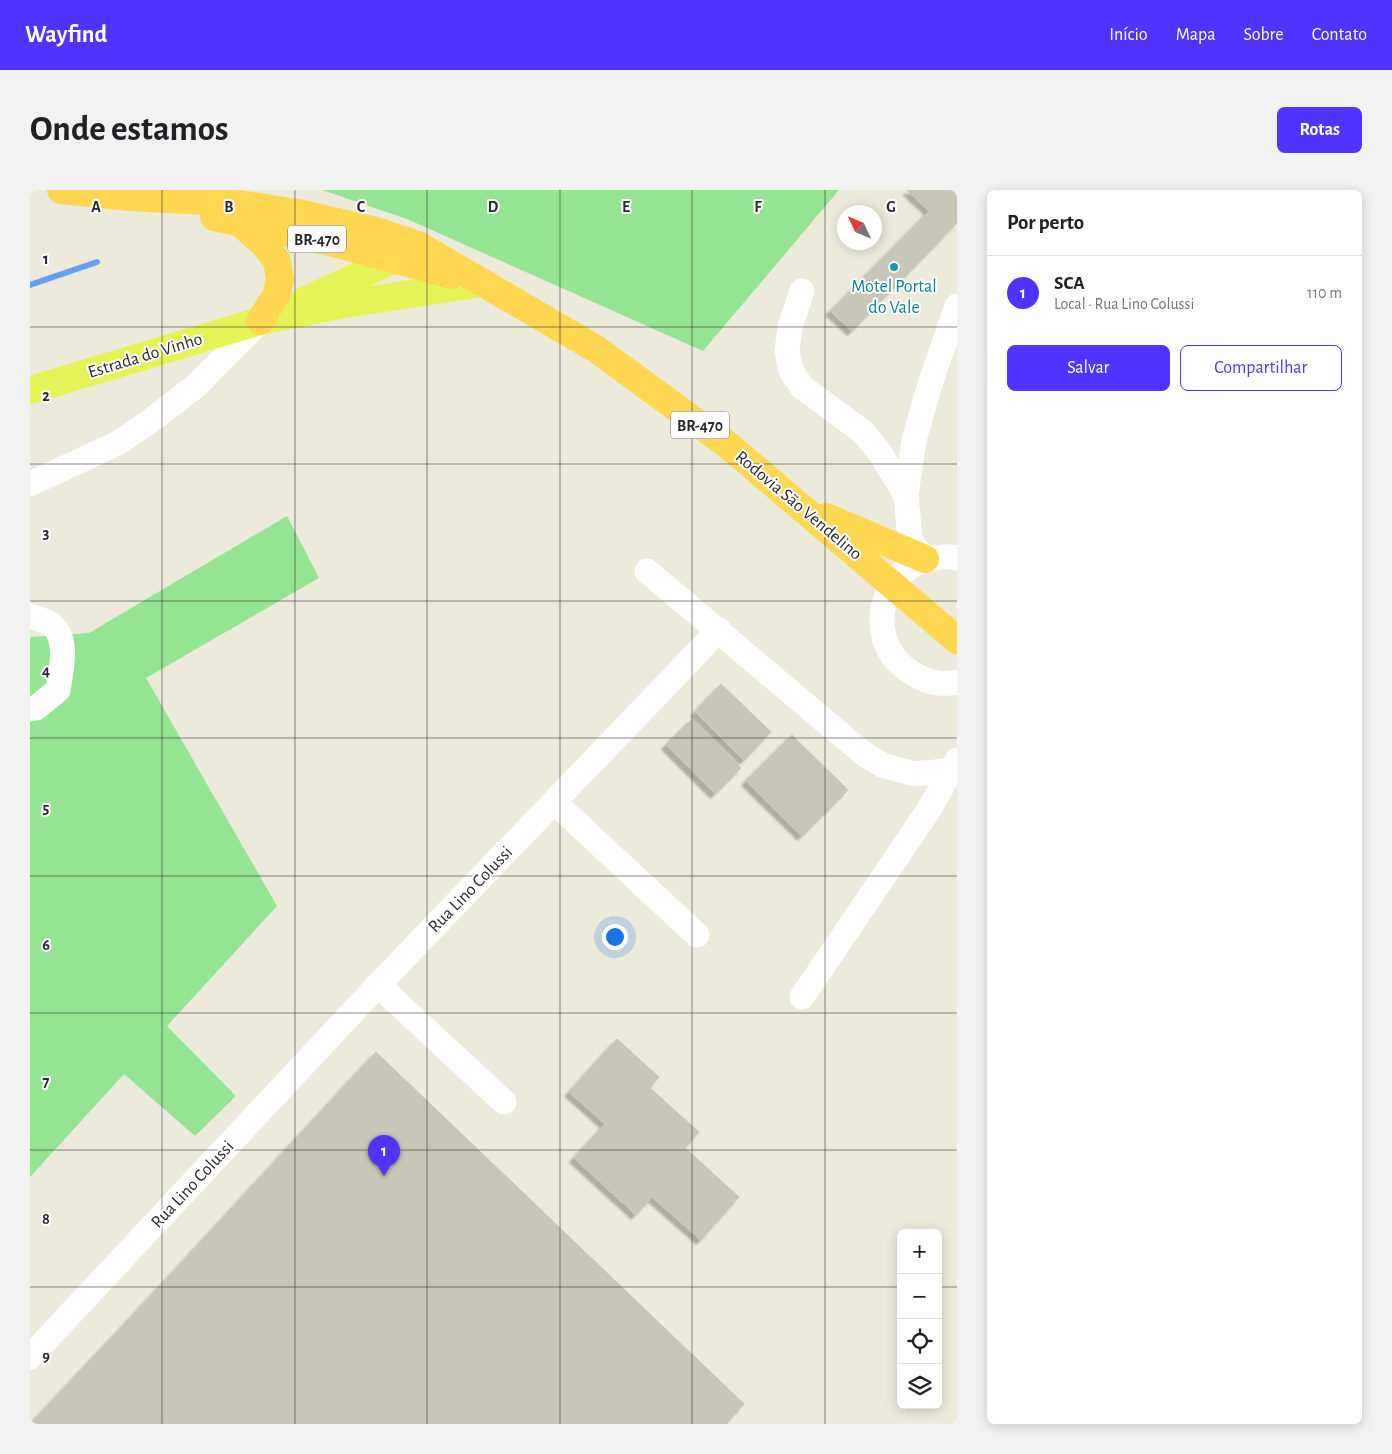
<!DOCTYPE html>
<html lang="pt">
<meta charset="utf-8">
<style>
:root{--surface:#fff;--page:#f2f2f2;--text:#202124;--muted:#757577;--line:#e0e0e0;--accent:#5133ff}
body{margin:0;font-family:"Alegreya Sans",sans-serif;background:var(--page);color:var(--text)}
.controls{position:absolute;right:15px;bottom:15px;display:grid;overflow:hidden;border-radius:8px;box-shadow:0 2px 12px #0003}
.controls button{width:45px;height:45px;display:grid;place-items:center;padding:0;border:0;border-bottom:1px solid var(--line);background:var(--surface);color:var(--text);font:25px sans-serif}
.compass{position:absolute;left:807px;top:15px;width:45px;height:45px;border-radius:50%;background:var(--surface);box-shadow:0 2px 12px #0003;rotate:314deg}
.you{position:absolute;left:584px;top:746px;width:18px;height:18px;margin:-12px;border:4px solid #fff;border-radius:50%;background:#1a73e8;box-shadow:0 0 0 8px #1a73e833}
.badge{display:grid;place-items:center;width:32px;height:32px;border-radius:50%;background:var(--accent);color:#fff;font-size:16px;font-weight:700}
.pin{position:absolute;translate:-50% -41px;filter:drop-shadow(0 1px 2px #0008)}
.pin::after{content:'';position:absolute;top:26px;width:18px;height:15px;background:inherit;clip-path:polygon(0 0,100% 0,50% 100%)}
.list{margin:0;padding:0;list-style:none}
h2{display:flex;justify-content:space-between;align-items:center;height:65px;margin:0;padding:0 20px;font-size:21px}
h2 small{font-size:16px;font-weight:400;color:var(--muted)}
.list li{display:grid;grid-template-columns:32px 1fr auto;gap:15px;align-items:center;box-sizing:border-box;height:75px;padding:0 20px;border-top:1px solid var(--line)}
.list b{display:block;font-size:19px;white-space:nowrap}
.list p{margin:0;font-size:16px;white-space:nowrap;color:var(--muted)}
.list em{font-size:16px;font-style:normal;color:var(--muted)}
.actions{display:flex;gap:10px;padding:15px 20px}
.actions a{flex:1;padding:11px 0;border:1px solid var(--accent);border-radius:8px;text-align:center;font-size:18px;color:var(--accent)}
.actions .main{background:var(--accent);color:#fff}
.icon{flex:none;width:28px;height:28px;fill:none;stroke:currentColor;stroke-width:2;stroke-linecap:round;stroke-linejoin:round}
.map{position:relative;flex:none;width:927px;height:1234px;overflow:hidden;border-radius:8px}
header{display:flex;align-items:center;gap:30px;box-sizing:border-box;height:70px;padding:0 25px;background:var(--accent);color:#fff}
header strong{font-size:24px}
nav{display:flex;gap:28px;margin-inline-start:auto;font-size:18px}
.intro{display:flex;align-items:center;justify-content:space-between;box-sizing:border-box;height:120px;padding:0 30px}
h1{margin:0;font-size:35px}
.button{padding:12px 22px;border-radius:8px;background:var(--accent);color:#fff;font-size:18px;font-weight:700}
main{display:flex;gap:30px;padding:0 30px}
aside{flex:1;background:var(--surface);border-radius:8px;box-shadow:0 2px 12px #0003}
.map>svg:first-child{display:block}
.green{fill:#94e494}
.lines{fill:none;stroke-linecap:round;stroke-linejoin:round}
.stream{stroke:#689ff2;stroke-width:6}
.building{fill:#c7c6b9;stroke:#c7c6b3;filter:url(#shadow)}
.minor{stroke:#fff;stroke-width:25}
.major{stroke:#e4f456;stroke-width:28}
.highway{stroke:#ffd751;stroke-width:28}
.grid{fill:none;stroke:#292929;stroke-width:1;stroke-opacity:0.55}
.culture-dot{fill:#0f9aa8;stroke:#fff;stroke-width:2}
.labels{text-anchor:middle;stroke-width:4;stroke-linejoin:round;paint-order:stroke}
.shield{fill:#fff;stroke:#696969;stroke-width:1}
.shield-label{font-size:16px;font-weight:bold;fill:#292929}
.culture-label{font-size:18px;fill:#0d838f;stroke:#fff}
.street-label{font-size:18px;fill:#292929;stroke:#fff}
.grid-label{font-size:16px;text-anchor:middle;font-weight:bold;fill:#292929;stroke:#fff;stroke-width:4;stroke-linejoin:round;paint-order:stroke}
</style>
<header>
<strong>Wayfind</strong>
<nav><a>Início</a><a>Mapa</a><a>Sobre</a><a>Contato</a></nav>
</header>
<div class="intro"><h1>Onde estamos</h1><a class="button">Rotas</a></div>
<main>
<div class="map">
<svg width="927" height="1234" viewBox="0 0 927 1234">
<defs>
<filter id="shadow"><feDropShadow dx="-4.5" dy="4.5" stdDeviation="1" flood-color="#0004"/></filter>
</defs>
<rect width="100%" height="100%" fill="#eceada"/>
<path class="green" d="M292,0h517l-136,161 -296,-132z
M257,326l32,62 -173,100 131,228 -110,120 69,70 -41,40 -71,-62 -94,103v-540l59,-4z"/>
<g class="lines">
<path class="stream" d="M0,95l67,-23"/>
</g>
<path class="building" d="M877,0h50v33l-105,108 -22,-20 99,-100z
M691,494l50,48 -27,28 -49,-48z
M662,529l49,49 -26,26 -49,-49z
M762,545l56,55 -46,46 -56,-55z
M587,849l42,38 -9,11 49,44 -14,16 54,49 -38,43 -49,-43 -16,18 -62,-57 31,-34 -36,-32z
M346,862l368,352 -18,20h-696l117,-124z"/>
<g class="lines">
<path class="minor" d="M772,101l-12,36 -3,24 4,20 11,16 61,45 17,21 26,42
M0,294l88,-41 31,-21 48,-37 63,-64
M927,368c-8,-2 -14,-2 -23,0 -53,8 -71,79 -28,111 10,7 20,13 32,14 6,1 13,0 19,-1
M895,369l-11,-13 -4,-8 -4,-43 8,-55 16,-56 27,-78
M617,381l217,183 18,11 33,9 42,-4
M0,426c6,2 17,5 22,9 17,14 9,46 6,65l-22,18 -6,1
M524,612l143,133
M348,795l126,117
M772,807l126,-186 29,-51
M0,1167l348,-372 341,-355"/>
<path class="major" d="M274,111l89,-41
M0,200l230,-69 85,-17 137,-21"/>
<path class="highway" d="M31,0l69,7 95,5 73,11 78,18 42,14 178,104 133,97 228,194
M184,27l116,25 121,33
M210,33l25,22 12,16 3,18 -3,15 -17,27
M796,327l99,42"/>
</g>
<path class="grid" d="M132,0v1234M265,0v1234M397,0v1234M530,0v1234M662,0v1234M795,0v1234M0,137h927M0,274h927M0,411h927M0,548h927M0,686h927M0,823h927M0,960h927M0,1097h871M908,1097h19"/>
<circle class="culture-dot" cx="864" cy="77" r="5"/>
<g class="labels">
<g class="shield">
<rect x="258" y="35.5" width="58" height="27" rx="4"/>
<rect x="641" y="221.5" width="58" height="27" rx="4"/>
</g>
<g class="shield-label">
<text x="287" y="55">BR-470</text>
<text x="670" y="241">BR-470</text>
</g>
<g class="culture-label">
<text x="864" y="102">Motel Portal<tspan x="864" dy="21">do Vale</tspan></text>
</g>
<g class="street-label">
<text transform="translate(115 165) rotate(-17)" y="6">Estrada do Vinho</text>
<text transform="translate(769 315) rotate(40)" y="6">Rodovia São Vendelino</text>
<text transform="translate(440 699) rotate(-46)" y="6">Rua Lino Colussi</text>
<text transform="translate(162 994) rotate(-47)" y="6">Rua Lino Colussi</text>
</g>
</g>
<g class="grid-label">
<text x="66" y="22">A</text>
<text x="199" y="22">B</text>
<text x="331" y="22">C</text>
<text x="463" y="22">D</text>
<text x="596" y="22">E</text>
<text x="728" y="22">F</text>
<text x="861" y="22">G</text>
<text x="16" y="74">1</text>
<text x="16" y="211">2</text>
<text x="16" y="348">3</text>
<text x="16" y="486">4</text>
<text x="16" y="623">5</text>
<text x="16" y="760">6</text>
<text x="16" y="897">7</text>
<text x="16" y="1034">8</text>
<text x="16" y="1171">9</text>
</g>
</svg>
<div class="controls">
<button>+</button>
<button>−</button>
<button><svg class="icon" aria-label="locate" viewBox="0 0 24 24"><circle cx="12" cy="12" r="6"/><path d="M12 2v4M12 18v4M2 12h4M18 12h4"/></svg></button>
<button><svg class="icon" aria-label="layers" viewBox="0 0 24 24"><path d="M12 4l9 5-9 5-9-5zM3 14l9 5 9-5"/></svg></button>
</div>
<svg class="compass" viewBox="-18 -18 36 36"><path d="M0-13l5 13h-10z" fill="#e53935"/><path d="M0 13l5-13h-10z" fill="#757577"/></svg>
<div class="you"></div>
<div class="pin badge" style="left:354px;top:986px">1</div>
</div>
<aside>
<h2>Por perto<small></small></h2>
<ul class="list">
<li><span class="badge">1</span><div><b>SCA</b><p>Local · Rua Lino Colussi</p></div><em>110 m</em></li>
</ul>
<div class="actions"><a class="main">Salvar</a><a>Compartilhar</a></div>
</aside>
</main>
